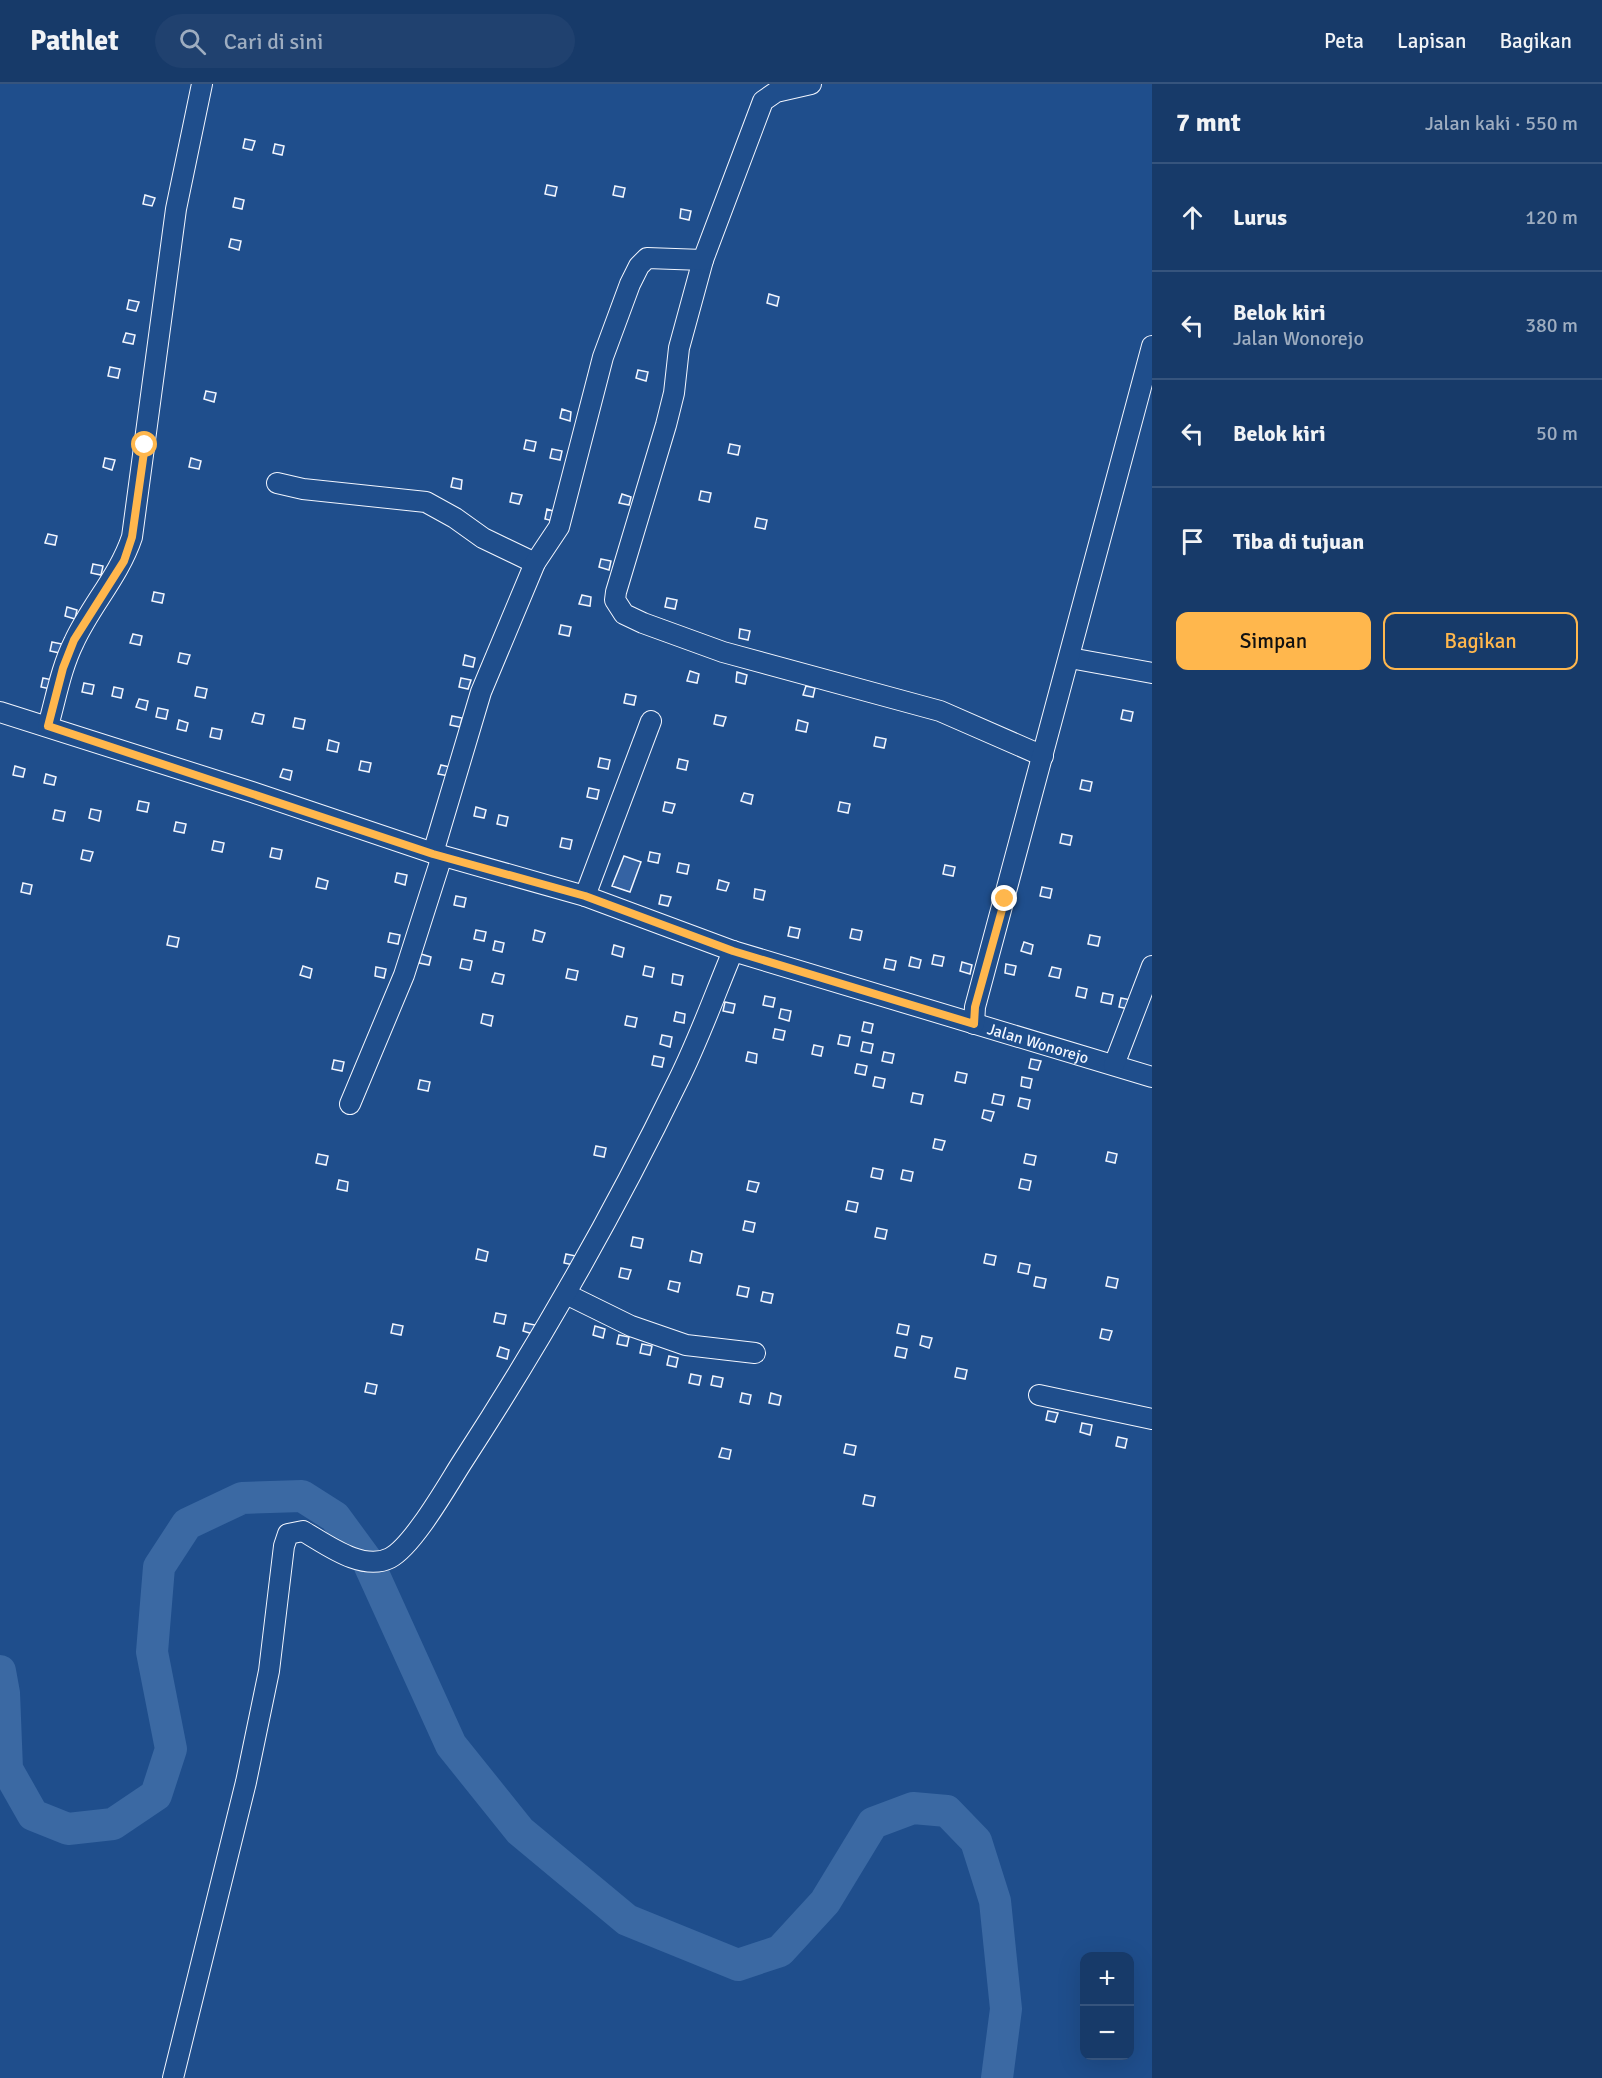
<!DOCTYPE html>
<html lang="id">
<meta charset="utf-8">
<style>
:root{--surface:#173a69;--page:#20416f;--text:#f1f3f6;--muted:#9eadc0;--line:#36547d;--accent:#ffb74d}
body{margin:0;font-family:Signika,sans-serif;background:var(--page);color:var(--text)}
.controls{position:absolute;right:18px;bottom:18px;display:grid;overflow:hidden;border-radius:12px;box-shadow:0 6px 24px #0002}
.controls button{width:54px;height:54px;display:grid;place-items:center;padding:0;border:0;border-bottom:2px solid var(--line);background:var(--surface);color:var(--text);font:30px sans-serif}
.stop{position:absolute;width:18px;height:18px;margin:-14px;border:4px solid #ffb74d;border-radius:50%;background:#fff}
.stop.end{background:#ffb74d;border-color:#fff;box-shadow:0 2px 6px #0008}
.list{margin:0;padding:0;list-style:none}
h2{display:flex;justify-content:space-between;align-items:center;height:78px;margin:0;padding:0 24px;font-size:26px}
h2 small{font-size:20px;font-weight:400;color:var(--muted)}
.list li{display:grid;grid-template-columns:39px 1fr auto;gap:18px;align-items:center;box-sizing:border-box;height:108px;padding:0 24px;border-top:2px solid var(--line)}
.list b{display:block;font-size:22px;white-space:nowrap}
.list p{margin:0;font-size:20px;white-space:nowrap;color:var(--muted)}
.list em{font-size:20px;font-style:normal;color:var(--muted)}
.actions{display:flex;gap:12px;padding:18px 24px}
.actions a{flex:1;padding:14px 0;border:2px solid var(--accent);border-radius:12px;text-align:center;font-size:21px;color:var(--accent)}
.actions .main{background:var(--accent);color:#111}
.icon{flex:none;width:33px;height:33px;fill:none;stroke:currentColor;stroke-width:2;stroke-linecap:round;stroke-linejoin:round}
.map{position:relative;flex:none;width:1152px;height:1994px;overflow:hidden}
header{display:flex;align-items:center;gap:36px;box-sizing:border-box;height:84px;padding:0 30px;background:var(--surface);border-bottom:2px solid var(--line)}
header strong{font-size:28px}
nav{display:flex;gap:33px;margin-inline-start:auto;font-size:21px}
.search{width:420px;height:54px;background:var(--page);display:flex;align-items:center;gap:15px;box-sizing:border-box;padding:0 21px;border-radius:33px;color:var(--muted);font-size:22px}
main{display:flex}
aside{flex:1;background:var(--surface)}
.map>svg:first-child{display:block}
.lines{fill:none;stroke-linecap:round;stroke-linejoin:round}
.river{stroke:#3b69a3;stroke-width:32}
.building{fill:#3563a3;stroke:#f2f6ff;stroke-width:1.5}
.minor-casing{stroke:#f2f6ff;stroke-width:22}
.minor{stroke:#1f4e8c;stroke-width:20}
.route{stroke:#ffb74d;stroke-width:8}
.labels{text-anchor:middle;stroke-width:4.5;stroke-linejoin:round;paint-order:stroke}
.street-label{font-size:16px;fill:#f2f6ff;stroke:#1f4e8c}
</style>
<header>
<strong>Pathlet</strong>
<div class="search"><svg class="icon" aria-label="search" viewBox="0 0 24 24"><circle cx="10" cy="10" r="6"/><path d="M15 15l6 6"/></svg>Cari di sini</div>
<nav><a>Peta</a><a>Lapisan</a><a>Bagikan</a></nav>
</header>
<main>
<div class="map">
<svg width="1152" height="1994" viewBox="0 0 1152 1994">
<rect width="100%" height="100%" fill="#1f4e8c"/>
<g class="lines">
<path class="river" d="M0,1587l4,22 3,76 26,46 35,14 45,-5 43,-29 15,-46 -19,-97 7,-85 28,-43 55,-26 60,-2 33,21 33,45 83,183 69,86 107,89 111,45 42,-14 45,-49 48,-79 40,-15 34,3 29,30 19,60 11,108 -9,69"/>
</g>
<path class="building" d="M245,55l10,2 -3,9 -9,-2z
M275,60l9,2 -2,9 -9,-2z
M547,101l10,2 -2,9 -10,-2z
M615,102l10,2 -2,9 -10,-2z
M145,111l10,3 -3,8 -9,-2z
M235,114l9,2 -2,9 -9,-2z
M681,125l10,2 -2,9 -9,-2z
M231,155l10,2 -2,9 -10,-3z
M769,210l10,3 -2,9 -10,-3z
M129,216l10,2 -3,9 -9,-2z
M126,249l9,2 -2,9 -10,-2z
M110,283l10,2 -2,9 -10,-2z
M638,286l10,2 -2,9 -10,-3z
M206,307l10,2 -2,9 -10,-3z
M562,325l9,3 -1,9 -10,-3z
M526,356l10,2 -2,9 -10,-2z
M730,360l10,2 -2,9 -10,-2z
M552,365l10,2 -2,9 -10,-2z
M105,374l10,2 -3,10 -9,-3z
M191,374l10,3 -2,8 -10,-2z
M453,394l9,2 -1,9 -10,-2z
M701,407l10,2 -2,9 -10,-2z
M512,409l10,2 -3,9 -9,-2z
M622,410l9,3 -2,8 -10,-2z
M547,425l9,3 -2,9 -9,-2z
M757,434l10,2 -2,9 -10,-2z
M48,450l9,2 -2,9 -10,-2z
M601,475l10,2 -2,9 -10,-3z
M93,480l10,2 -2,9 -10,-2z
M154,508l10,2 -2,9 -10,-2z
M582,511l9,2 -1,9 -11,-2z
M667,514l10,2 -2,9 -10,-2z
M67,523l10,3 -2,9 -10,-3z
M561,541l10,2 -2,9 -10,-2z
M740,545l10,2 -2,9 -9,-2z
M133,550l9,2 -2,9 -10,-2z
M52,558l10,2 -2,9 -10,-2z
M180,569l10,2 -3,9 -9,-2z
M465,571l10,3 -2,9 -10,-2z
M690,587l9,3 -2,9 -10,-2z
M737,588l10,3 -2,9 -9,-2z
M43,594l10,2 -2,9 -10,-2z
M461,594l10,2 -3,9 -9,-2z
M84,599l10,2 -2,9 -10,-2z
M806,602l9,2 -2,9 -10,-2z
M114,603l9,2 -2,9 -9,-2z
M197,603l10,2 -2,9 -10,-2z
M626,610l10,2 -2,9 -10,-2z
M139,615l9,2 -2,9 -10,-3z
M158,624l10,2 -2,9 -10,-2z
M1123,626l10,2 -2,9 -10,-2z
M255,629l9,2 -2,9 -10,-2z
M716,631l10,2 -3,9 -9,-2z
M452,632l10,2 -2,9 -10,-2z
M295,634l10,2 -2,9 -10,-2z
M179,636l9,3 -2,8 -9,-2z
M798,636l10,3 -2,9 -10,-2z
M212,644l10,2 -2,9 -10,-2z
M876,653l10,2 -2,9 -10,-2z
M329,656l10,3 -2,9 -10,-2z
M600,674l10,2 -2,9 -10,-2z
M679,675l9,2 -2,9 -9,-2z
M361,677l10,2 -2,9 -10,-2z
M441,681l9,2 -1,9 -11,-2z
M15,682l10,3 -2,8 -10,-2z
M283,685l9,2 -2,9 -10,-3z
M46,690l10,3 -2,8 -10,-2z
M1082,696l10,2 -2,9 -10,-2z
M589,704l10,2 -2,9 -10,-2z
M744,709l9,2 -2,9 -10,-3z
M139,717l10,2 -2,9 -10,-2z
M665,718l10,2 -3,9 -9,-2z
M840,718l10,2 -2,9 -10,-2z
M476,723l10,3 -2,8 -10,-2z
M91,725l10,2 -2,10 -10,-3z
M55,726l10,2 -2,9 -10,-2z
M499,731l9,2 -2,9 -9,-2z
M176,738l10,2 -2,9 -10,-2z
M1062,750l10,2 -2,9 -10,-2z
M562,754l10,2 -2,9 -10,-2z
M214,757l10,2 -2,9 -10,-2z
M272,764l10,2 -2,9 -10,-2z
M83,766l10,2 -3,9 -9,-2z
M650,768l10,2 -2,9 -10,-2z
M624,772l17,6 -11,30 -18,-6z
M679,779l10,2 -2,9 -10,-2z
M945,781l10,2 -2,9 -10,-2z
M397,789l10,2 -2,10 -10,-3z
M318,794l10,3 -2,8 -10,-2z
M719,796l10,3 -3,8 -9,-2z
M23,799l9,2 -2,9 -9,-2z
M1042,803l10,2 -2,9 -10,-2z
M755,805l10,2 -2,9 -9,-2z
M661,811l10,2 -3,9 -9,-2z
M456,812l10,2 -2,9 -10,-2z
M790,843l10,2 -2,9 -10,-2z
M852,845l10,2 -2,9 -10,-2z
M476,846l10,2 -2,9 -10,-2z
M535,846l10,3 -3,9 -9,-2z
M390,849l10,2 -2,9 -10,-2z
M1090,851l10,2 -2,9 -10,-2z
M169,852l10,2 -2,9 -10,-2z
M495,857l9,2 -2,9 -9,-2z
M1024,858l9,3 -2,9 -10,-3z
M614,861l10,3 -2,9 -10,-3z
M421,870l10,3 -2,8 -10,-2z
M934,871l10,2 -2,9 -10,-2z
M911,873l10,3 -2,8 -10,-2z
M462,875l10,2 -2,9 -10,-2z
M886,875l10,2 -2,9 -10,-2z
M962,878l10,3 -2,9 -10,-3z
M1006,880l10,2 -2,9 -9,-2z
M303,882l9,3 -2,9 -10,-3z
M645,882l9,2 -2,9 -9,-2z
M376,883l10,2 -2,9 -9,-2z
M1052,883l9,2 -2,9 -10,-2z
M568,885l10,2 -2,9 -10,-2z
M495,889l9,2 -2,9 -10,-2z
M673,890l10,2 -2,9 -9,-2z
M1078,903l9,2 -2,9 -9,-2z
M1103,909l10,2 -2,9 -10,-2z
M765,912l10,2 -2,9 -10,-2z
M1121,914l10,2 -2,9 -10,-2z
M725,918l10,2 -2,9 -10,-2z
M781,925l10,2 -2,10 -10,-3z
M676,928l9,2 -1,9 -10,-2z
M483,930l10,2 -2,10 -10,-3z
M627,932l10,2 -2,9 -10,-2z
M864,938l9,2 -2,9 -9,-2z
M775,945l10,2 -2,9 -10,-2z
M662,951l10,2 -2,10 -10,-3z
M840,951l10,2 -2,9 -10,-2z
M863,958l10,2 -2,9 -10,-2z
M814,961l9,2 -2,9 -9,-2z
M748,968l9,2 -1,9 -10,-2z
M884,968l10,2 -2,9 -10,-2z
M654,972l10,2 -2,9 -10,-2z
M1031,975l10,2 -3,9 -9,-2z
M334,976l10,2 -2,9 -10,-2z
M857,980l10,2 -2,9 -10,-2z
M957,988l10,2 -2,9 -10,-2z
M875,993l10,2 -2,9 -10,-2z
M1022,993l10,2 -2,9 -9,-2z
M420,996l10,2 -2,9 -10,-2z
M913,1009l10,2 -2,9 -10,-2z
M994,1010l10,2 -2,9 -10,-2z
M1020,1014l10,2 -2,9 -10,-3z
M984,1026l10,2 -3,9 -9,-3z
M935,1055l10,2 -3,9 -9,-2z
M596,1062l10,2 -2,9 -10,-2z
M1108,1068l9,2 -2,9 -9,-2z
M318,1070l10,2 -2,9 -10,-2z
M1026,1070l10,2 -2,9 -10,-2z
M873,1084l10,2 -2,9 -10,-2z
M903,1086l10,2 -2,9 -10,-2z
M1021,1095l10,2 -2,9 -10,-2z
M339,1096l9,2 -1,9 -10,-2z
M749,1097l10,2 -3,9 -9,-2z
M848,1117l10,2 -2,9 -10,-2z
M745,1137l10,2 -2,9 -10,-2z
M877,1144l10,2 -2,9 -10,-2z
M633,1153l10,2 -2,9 -10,-2z
M478,1165l10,3 -2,9 -10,-2z
M692,1167l10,3 -2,9 -10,-2z
M566,1170l10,2 -2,9 -10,-2z
M986,1170l10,2 -2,9 -10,-2z
M1020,1179l10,2 -2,9 -10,-2z
M621,1184l10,2 -3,9 -9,-2z
M1036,1193l10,2 -2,9 -10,-2z
M1108,1193l10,2 -2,9 -10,-2z
M670,1197l10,2 -2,9 -10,-3z
M739,1202l10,2 -2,9 -10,-2z
M763,1208l10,2 -2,9 -10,-2z
M496,1229l10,2 -2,9 -10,-2z
M525,1239l10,2 -2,9 -10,-3z
M393,1240l10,2 -2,9 -10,-2z
M899,1240l10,2 -2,9 -10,-2z
M595,1242l10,3 -2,9 -10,-3z
M1102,1245l10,2 -3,9 -9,-2z
M619,1251l10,2 -2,9 -10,-2z
M922,1252l10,2 -3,10 -9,-3z
M642,1260l10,2 -2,9 -10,-2z
M500,1263l9,3 -2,9 -10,-3z
M897,1263l10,2 -2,9 -10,-2z
M669,1272l9,2 -2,9 -9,-2z
M957,1284l10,2 -2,9 -10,-2z
M691,1290l10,2 -2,9 -10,-2z
M713,1292l10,2 -2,9 -10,-2z
M367,1299l10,2 -2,9 -10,-2z
M742,1309l9,2 -2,9 -9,-2z
M771,1309l10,3 -2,9 -10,-2z
M1048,1327l10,2 -3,9 -9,-2z
M1082,1339l10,2 -2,10 -10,-3z
M1118,1353l9,2 -2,9 -9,-2z
M846,1360l10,2 -2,9 -10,-2z
M722,1364l9,2 -2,9 -10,-2z
M865,1411l10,2 -2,9 -10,-2z"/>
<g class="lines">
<g class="minor-casing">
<g id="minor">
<path d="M703,176l-24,88 -5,45 -8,32 -50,167 -1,8 9,14 19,9 80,29 217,59 103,45"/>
<path d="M277,399l26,6 123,13 29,16 28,20 52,25"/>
<path d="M1070,574l82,15"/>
<path id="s1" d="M0,628l252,80 181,61 152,43 148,55 419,126"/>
<path d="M48,642c8,-28 13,-58 26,-84 17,-37 45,-66 58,-105l44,-328 26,-125"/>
<path d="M433,769l48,-161 54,-129 24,-36 44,-170 27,-73 9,-18 8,-8 56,2 60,-159 13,-9 35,-8"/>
<path d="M585,812l66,-175"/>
<path d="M974,940l1,-17 177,-661"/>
<path d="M1114,981l38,-99"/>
<path d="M350,1020l54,-129 38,-119"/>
<path d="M566,1210l65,32 55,19 69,8"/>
<path d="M1039,1311l113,24"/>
<path d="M173,1994l73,-296 23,-111 15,-125 4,-12 15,-3c23,13 59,41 87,27 23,-12 57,-72 71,-94 80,-123 153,-251 217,-383 21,-42 37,-87 55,-130"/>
</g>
</g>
<use href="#minor" class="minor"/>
</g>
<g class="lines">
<path class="route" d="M145,361l-13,92 -8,24 -50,79 -11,28 -15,58 385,128 152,42 148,55 241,73 1,-17 30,-108"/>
</g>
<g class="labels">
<g class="street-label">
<text dy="6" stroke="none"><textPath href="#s1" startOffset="1090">Jalan Wonorejo</textPath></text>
</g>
</g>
</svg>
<div class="controls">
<button>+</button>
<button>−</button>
</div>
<div class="stop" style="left:145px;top:361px"></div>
<div class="stop end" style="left:1005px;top:815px"></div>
</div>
<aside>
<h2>7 mnt<small>Jalan kaki · 550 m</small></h2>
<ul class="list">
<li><svg class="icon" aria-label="ahead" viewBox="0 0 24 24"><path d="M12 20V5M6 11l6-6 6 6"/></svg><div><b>Lurus</b></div><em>120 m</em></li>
<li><svg class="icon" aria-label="left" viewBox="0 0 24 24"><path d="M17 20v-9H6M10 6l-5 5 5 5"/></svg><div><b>Belok kiri</b><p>Jalan Wonorejo</p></div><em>380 m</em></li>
<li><svg class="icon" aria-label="left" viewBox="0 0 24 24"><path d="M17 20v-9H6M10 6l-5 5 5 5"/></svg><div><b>Belok kiri</b></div><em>50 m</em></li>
<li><svg class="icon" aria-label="arrive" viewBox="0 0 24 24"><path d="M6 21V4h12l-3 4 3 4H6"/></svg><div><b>Tiba di tujuan</b></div></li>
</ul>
<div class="actions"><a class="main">Simpan</a><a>Bagikan</a></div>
</aside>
</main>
